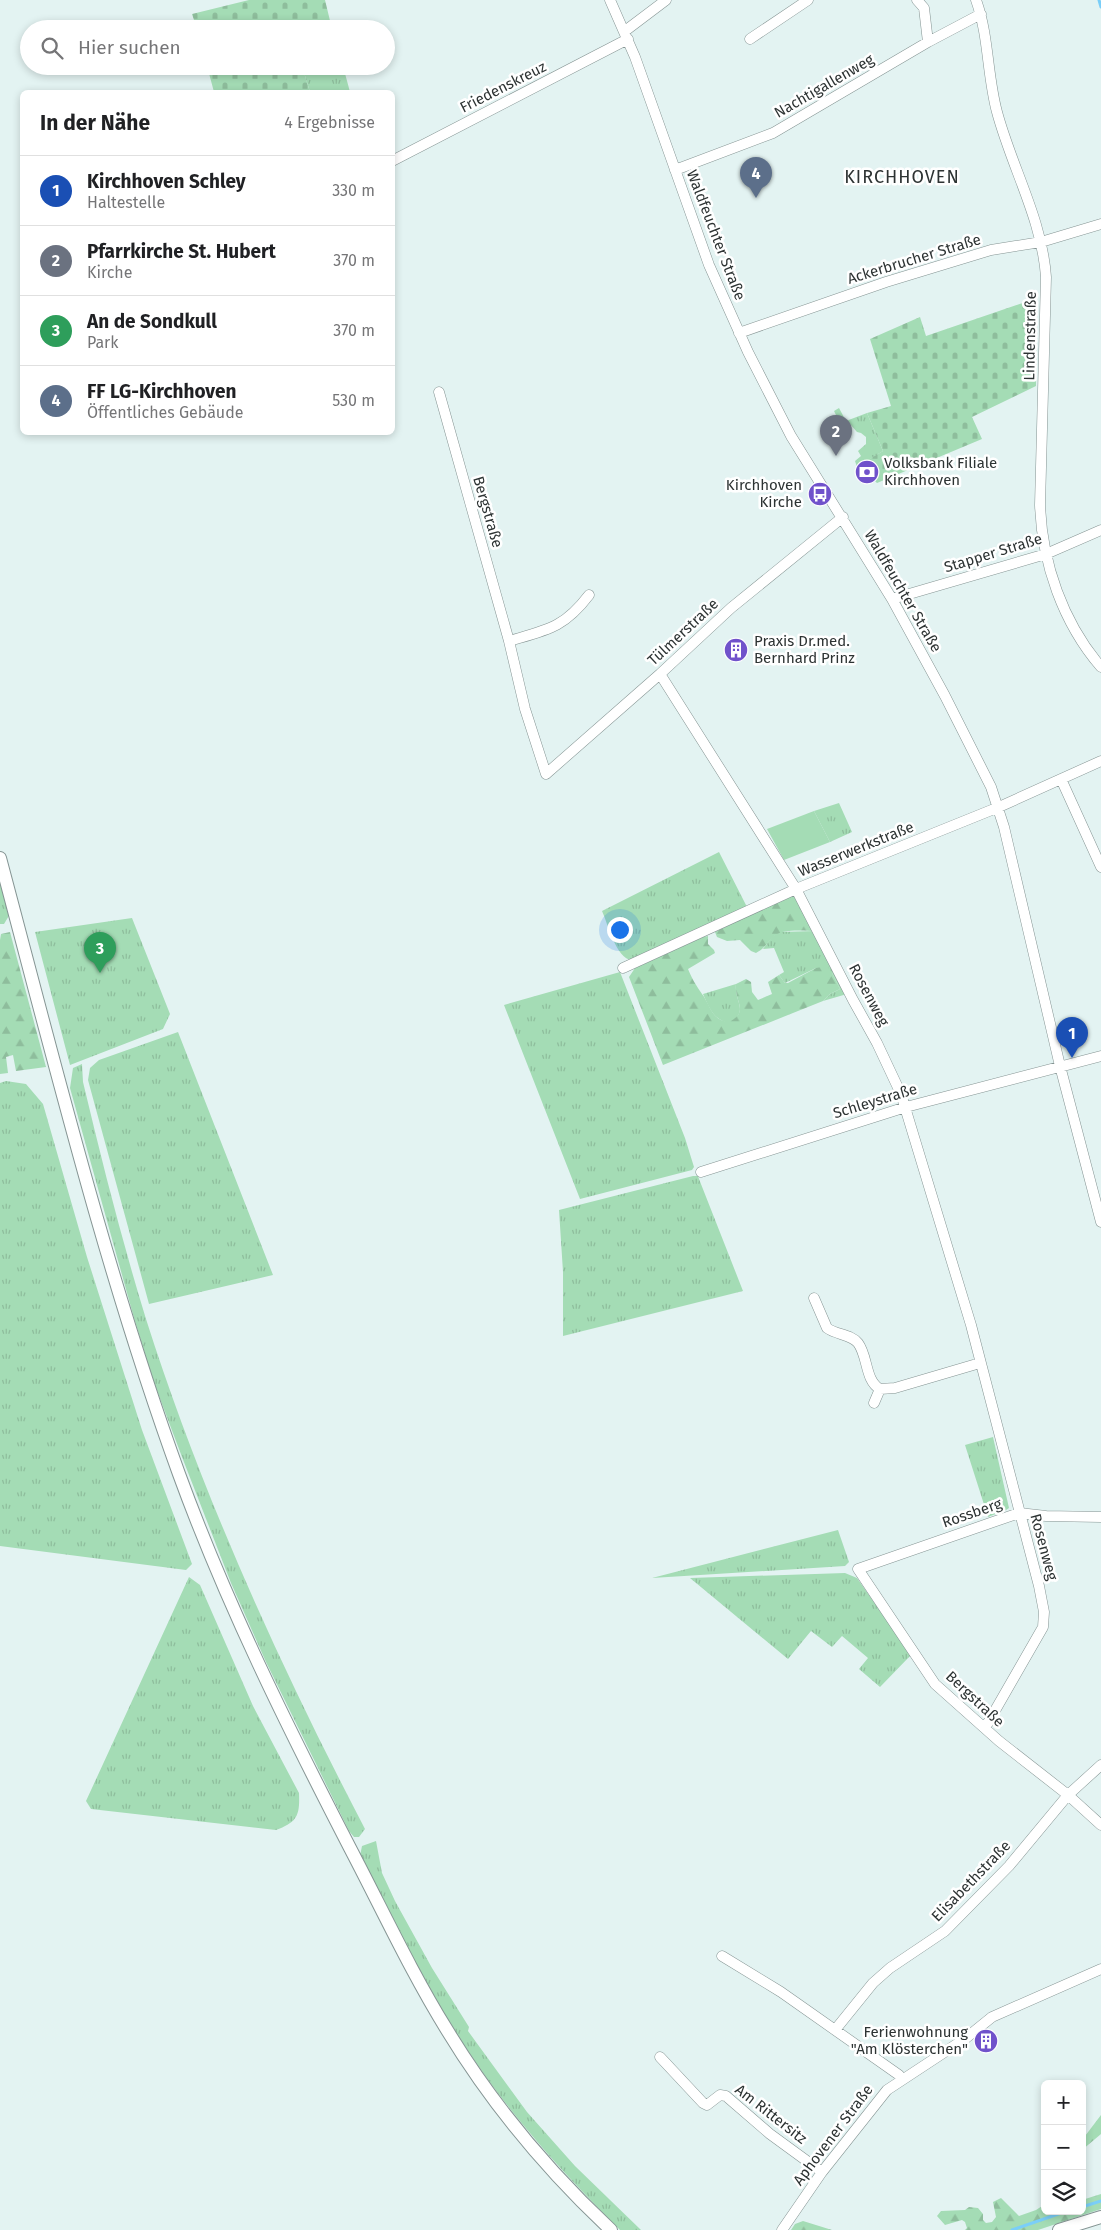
<!DOCTYPE html>
<html lang="de">
<meta charset="utf-8">
<style>
:root{--surface:#fff;--page:#f6f6f6;--text:#202124;--muted:#757577;--line:#e0e0e0;--accent:#7052cb}
body{margin:0;font-family:"Fira Sans",sans-serif;background:var(--page);color:var(--text)}
.controls{position:absolute;right:15px;bottom:15px;display:grid;overflow:hidden;border-radius:8px;box-shadow:0 2px 8px #0003}
.controls button{width:45px;height:45px;display:grid;place-items:center;padding:0;border:0;border-bottom:1px solid var(--line);background:var(--surface);color:var(--text);font:25px sans-serif}
.you{position:absolute;left:619px;top:929px;width:18px;height:18px;margin:-12px;border:4px solid #fff;border-radius:50%;background:#1a73e8;box-shadow:0 0 0 8px #1a73e833}
.badge{display:grid;place-items:center;width:32px;height:32px;border-radius:50%;background:var(--accent);color:#fff;font-size:16px;font-weight:700}
.pin{position:absolute;translate:-50% -41px;filter:drop-shadow(0 1px 2px #0008)}
.pin::after{content:'';position:absolute;top:26px;width:18px;height:15px;background:inherit;clip-path:polygon(0 0,100% 0,50% 100%)}
.list{margin:0;padding:0;list-style:none}
h2{display:flex;justify-content:space-between;align-items:center;height:65px;margin:0;padding:0 20px;font-size:21px}
h2 small{font-size:16px;font-weight:400;color:var(--muted)}
.list li{display:grid;grid-template-columns:32px 1fr auto;gap:15px;align-items:center;box-sizing:border-box;height:70px;padding:0 20px;border-top:1px solid var(--line)}
.list b{display:block;font-size:19px;white-space:nowrap}
.list p{margin:0;font-size:16px;white-space:nowrap;color:var(--muted)}
.list em{font-size:16px;font-style:normal;color:var(--muted)}
.icon{flex:none;width:28px;height:28px;fill:none;stroke:currentColor;stroke-width:2;stroke-linecap:round;stroke-linejoin:round}
.map{position:relative;flex:none;width:1101px;height:2230px;overflow:hidden}
.search{position:absolute;background:var(--surface);box-shadow:0 2px 8px #0003;left:20px;top:20px;width:375px;height:55px;display:flex;align-items:center;gap:12px;box-sizing:border-box;padding:0 18px;border-radius:28px;color:var(--muted);font-size:19px}
.panel{position:absolute;background:var(--surface);box-shadow:0 2px 8px #0003;left:20px;top:90px;width:375px;height:345px;border-radius:8px}
.map>svg:first-child{display:block}
.grass{fill:url(#grass-tufts)}
.forest{fill:url(#forest-firs)}
.cemetery{fill:url(#cemetery-stones)}
.pitch{fill:#a4dcb5}
.lines{fill:none;stroke-linecap:round;stroke-linejoin:round}
.stream{stroke:#7acef8;stroke-width:3}
.minor-casing{stroke:#859493;stroke-width:11}
.major-casing{stroke:#859493;stroke-width:14}
.minor{stroke:#fff;stroke-width:10}
.major{stroke:#fff;stroke-width:12}
.labels{text-anchor:middle;stroke-width:5;stroke-linejoin:round;paint-order:stroke}
.street-label{font-size:15px;fill:#2d3333;stroke:#fff}
.poi-label{font-size:15px;fill:#2d3333;stroke:#fff;text-anchor:start}
.quarter-label{font-size:18px;letter-spacing:1px;fill:#2d3333;stroke:#fff}
</style>
<div class="map">
<svg width="1101" height="2230" viewBox="0 0 1101 2230">
<defs>
<pattern id="grass-tufts" width="24" height="20" patternUnits="userSpaceOnUse" patternTransform="scale(1.25)"><rect width="24" height="20" fill="#a4dcb5"/><path d="M3 7l-1-3M5 7V3M7 7l1-3M15 17l-1-3M17 17v-4M19 17l1-3" fill="none" stroke="#8ebd9c"/></pattern>
<pattern id="forest-firs" width="22" height="20" patternUnits="userSpaceOnUse" patternTransform="scale(1.25)"><rect width="22" height="20" fill="#a4dcb5"/><path d="M5 1l3.5 6h-7zM16 11l3.5 6h-7z" fill="#8ebd9c"/></pattern>
<pattern id="cemetery-stones" width="16" height="16" patternUnits="userSpaceOnUse" patternTransform="scale(1.25)"><rect width="16" height="16" fill="#a4dcb5"/><path d="M2 7V4a2 2 0 0 1 4 0v3zM10 15v-3a2 2 0 0 1 4 0v3z" fill="#8ebd9c"/></pattern>
</defs>
<rect width="100%" height="100%" fill="#e3f3f2"/>
<path class="grass" d="M302,66h41l7,26h-40z
M839,408l7,13 21,-8 16,38 -26,16 -2,-6 6,-5 -3,-5 8,-7v-7l-5,-4 -4,-1 -7,-8 -6,4 -2,-1 -8,-16z
M839,803l13,29 -22,10 -16,-31z
M719,852l28,55 -115,53c-16,-1 -24,-36 -30,-49z
M0,879l10,35 -6,10h-4z
M132,918l38,96 -7,15 -93,36 -35,-133z
M816,931l31,63 -24,7 7,-7 10,-5 -8,-16 -16,-5 -31,15 -6,-8 5,-3 -10,-24 -11,1 9,-12 7,-5z
M620,972l65,166 9,29 -2,3 -112,29 -76,-194z
M736,984c-2,18 14,27 -7,39 -16,-3 -20,-16 -26,-29z
M178,1032l95,243 -124,29 -61,-224 2,-12 9,-8z
M82,1064l1,18c19,80 39,159 63,237 56,176 134,347 219,510l-6,8h-5l-5,-6 -83,-169 -35,-79 -49,-126 -29,-77 -19,-62 -64,-230 3,-20z
M6,1081l20,3 17,20 44,153 55,173 50,134 -6,6 -186,-24v-463z
M693,1176h5l1,3 44,112 -180,45v-64l-4,-62z
M993,1437l16,71 -3,2 -18,7 -23,-72z
M838,1530l11,32 -4,4 -193,12z
M845,1573l12,5 54,77 -31,32 -21,-18 9,-11 -26,-22 -10,11 -21,-16 -23,28 -98,-81z
M189,1577l11,8 53,121 46,87c1,23 -2,29 -23,37l-185,-21 -5,-8z
M376,1841l6,32 13,28 37,67 37,59 -1,4 59,81 48,54 66,64h-21c-56,-56 -110,-115 -154,-182 -40,-61 -72,-127 -106,-192l2,-10z"/>
<path class="forest" d="M786,896h7l4,4 19,31c-12,0 -34,-3 -43,6 -6,6 -9,12 -17,16l-5,-2 -11,-11 -13,1 -10,-4 -2,-5z
M10,932l36,135 -30,4 -3,-16 -7,2 2,16 -8,1v-134l1,-6z
M708,936v8l6,6 1,3 -27,16c4,10 8,16 14,25 9,12 9,26 27,28 21,-11 5,-20 7,-38l10,-5 5,3 1,10 6,8 14,-6 -4,-12 11,-7 6,8h3l28,-15 11,-2 5,7 8,16 -10,5 -7,7 -160,64 -34,-88 6,-9 68,-31z
M1101,2115v19l-19,16v-10z
M1101,2194v15l-63,21h-73l2,-2 -2,-6 -3,-2 -17,5 -8,-9 4,-5 24,-1 4,-3 9,1 5,6v6l3,3 6,-1 4,-5 -3,-15 8,-4 18,18 17,-6 9,-6v7h37v-11z
M803,2221l29,9h-41l4,-6z"/>
<path class="cemetery" d="M249,0h76l7,29h-135l-5,-15z
M207,66h95l8,26h-96z
M1037,298l-1,88 -64,31 10,22 -105,44 -5,-5 -6,-17 17,-10 -16,-38 24,-7 -21,-67 50,-22 6,19z"/>
<path class="pitch" d="M814,811l16,31 -46,18 -17,-31z"/>
<g class="lines">
<path class="stream" d="M1099,0l2,7
M1082,2207l19,-6
M1012,2230l55,-19"/>
<g class="minor-casing">
<path id="minor" d="M610,0l25,57 74,208 39,87 43,84 101,163 53,97 46,91 13,40 56,239 41,156
M917,0l7,8 4,34
M976,0c13,36 11,75 21,112 15,56 45,107 49,165l-6,228c2,58 23,118 61,162
M625,31l41,-31
M750,39l58,-39
M392,161l236,-122
M675,170l98,-37 155,-91 53,-28
M739,333l147,-51 105,-32 50,-8 60,-18
M439,392l70,249 16,68 21,65 114,-100 71,-66 112,-91
M892,599l154,-45 55,-24
M509,641c38,-11 55,-13 80,-46
M660,674l136,215 57,111 24,43 24,51 70,231 68,261 5,26 -1,15 -58,101
M1061,779l40,88
M623,968l173,-79 203,-82 102,-46
M701,1172l205,-65 195,-51
M814,1298l13,30c9,7 24,6 31,15 10,13 7,38 22,46l15,-1 85,-25
M874,1403l6,-14
M1101,1517l-55,-1 -27,-3 -161,56 77,115 64,57 69,54 33,30
M722,1956l59,36 118,83 3,5
M835,2030l38,-47 17,-15 55,-37 64,-65 59,-71 33,-30
M660,2057l43,46 4,2 13,-10 6,1 44,38 52,38
M782,2230l40,-58 65,-82 79,-52 26,-21 109,-48"/>
</g>
<g class="major-casing">
<path id="major" d="M0,858c55,206 106,415 179,616 47,129 108,252 171,374 32,61 61,124 97,182 45,74 101,141 164,200
M1059,2230l42,-13"/>
</g>
<use href="#minor" class="minor"/>
<use href="#major" class="major"/>
</g>
<defs>
<g id="bank-disc" transform="scale(1.25)"><circle r="9.5" fill="#7052cb" stroke="#fff"/><path d="M-6-4H6V4H-6ZM0-2.3a2.3 2.3 0 1 0 0 4.6a2.3 2.3 0 1 0 0-4.6Z" fill="#fff"/></g>
<g id="bus-disc" transform="scale(1.25)"><circle r="9.5" fill="#7052cb" stroke="#fff"/><path d="M-5-6H5V4H4V6H2V4H-2V6H-4V4H-5ZM-3.5-4V0h7V-4ZM-3.5 1.2v1.5H-2V1.2ZM2 1.2v1.5H3.5V1.2Z" fill="#fff"/></g>
<g id="building-disc" transform="scale(1.25)"><circle r="9.5" fill="#7052cb" stroke="#fff"/><path d="M-4-6H4V6H1V3H-1V6H-4ZM-2.5-4.3h1.7v1.8h-1.7ZM.8-4.3h1.7v1.8H.8ZM-2.5-1h1.7V.8h-1.7ZM.8-1h1.7V.8H.8Z" fill="#fff"/></g>
</defs>
<g fill-rule="evenodd">
<use href="#bank-disc" x="867" y="472"/>
<use href="#bus-disc" x="820" y="494"/>
<use href="#building-disc" x="736" y="650"/>
<use href="#building-disc" x="986" y="2041"/>
</g>
<g class="labels">
<g class="street-label">
<text transform="translate(824 86) rotate(-30)" y="5">Nachtigallenweg</text>
<text transform="translate(503 87) rotate(-27)" y="5">Friedenskreuz</text>
<text transform="translate(716 235) rotate(69)" y="5">Waldfeuchter Straße</text>
<text transform="translate(914 259) rotate(-17)" y="5">Ackerbrucher Straße</text>
<text transform="translate(1030 336) rotate(-89)" y="5">Lindenstraße</text>
<text transform="translate(488 512) rotate(74)" y="5">Bergstraße</text>
<text transform="translate(993 553) rotate(-17)" y="5">Stapper Straße</text>
<text transform="translate(903 591) rotate(60)" y="5">Waldfeuchter Straße</text>
<text transform="translate(683 632) rotate(-43)" y="5">Tülmerstraße</text>
<text transform="translate(856 849) rotate(-22)" y="5">Wasserwerkstraße</text>
<text transform="translate(869 995) rotate(62)" y="5">Rosenweg</text>
<text transform="translate(875 1101) rotate(-17)" y="5">Schleystraße</text>
<text transform="translate(972 1513) rotate(-19)" y="5">Rossberg</text>
<text transform="translate(1044 1547) rotate(75)" y="5">Rosenweg</text>
<text transform="translate(975 1699) rotate(43)" y="5">Bergstraße</text>
<text transform="translate(971 1881) rotate(-46)" y="5">Elisabethstraße</text>
<text transform="translate(771 2114) rotate(38)" y="5">Am Rittersitz</text>
<text transform="translate(833 2135) rotate(-53)" y="5">Aphovener Straße</text>
</g>
<g class="poi-label">
<text x="884" y="468">Volksbank Filiale<tspan x="884" dy="17">Kirchhoven</tspan></text>
<text x="802" y="490" text-anchor="end">Kirchhoven<tspan x="802" dy="17">Kirche</tspan></text>
<text x="754" y="646">Praxis Dr.med.<tspan x="754" dy="17">Bernhard Prinz</tspan></text>
<text x="968" y="2037" text-anchor="end">Ferienwohnung<tspan x="968" dy="17">"Am Klösterchen"</tspan></text>
</g>
<g class="quarter-label">
<text x="902" y="183">KIRCHHOVEN</text>
</g>
</g>
</svg>
<div class="controls">
<button>+</button>
<button>−</button>
<button><svg class="icon" aria-label="layers" viewBox="0 0 24 24"><path d="M12 4l9 5-9 5-9-5zM3 14l9 5 9-5"/></svg></button>
</div>
<div class="you"></div>
<div class="pin badge" style="left:1072px;top:1058px;background:#1a4fb4">1</div>
<div class="pin badge" style="left:836px;top:456px;background:#6b7280">2</div>
<div class="pin badge" style="left:100px;top:973px;background:#2e9e5b">3</div>
<div class="pin badge" style="left:756px;top:198px;background:#5c6f8a">4</div>
<div class="search"><svg class="icon" aria-label="search" viewBox="0 0 24 24"><circle cx="10" cy="10" r="6"/><path d="M15 15l6 6"/></svg>Hier suchen</div>
<section class="panel">
<h2>In der Nähe<small>4 Ergebnisse</small></h2>
<ul class="list">
<li><span class="badge" style="background:#1a4fb4">1</span><div><b>Kirchhoven Schley</b><p>Haltestelle</p></div><em>330 m</em></li>
<li><span class="badge" style="background:#6b7280">2</span><div><b>Pfarrkirche St. Hubert</b><p>Kirche</p></div><em>370 m</em></li>
<li><span class="badge" style="background:#2e9e5b">3</span><div><b>An de Sondkull</b><p>Park</p></div><em>370 m</em></li>
<li><span class="badge" style="background:#5c6f8a">4</span><div><b>FF LG-Kirchhoven</b><p>Öffentliches Gebäude</p></div><em>530 m</em></li>
</ul>
</section>
</div>
